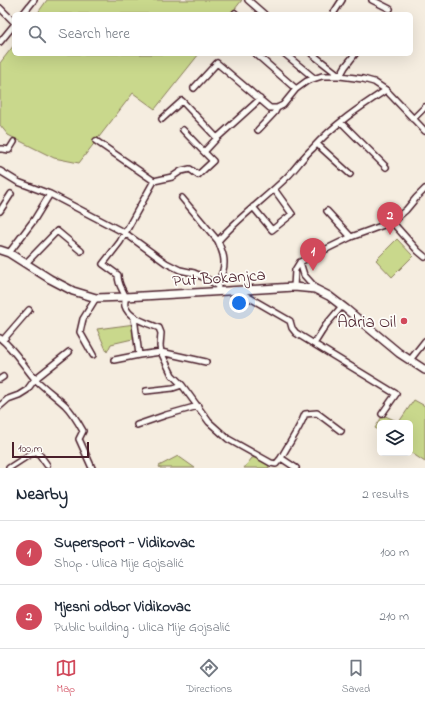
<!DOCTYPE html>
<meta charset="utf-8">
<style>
:root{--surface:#fff;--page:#f6f6f7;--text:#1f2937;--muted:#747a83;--line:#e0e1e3;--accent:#d1495b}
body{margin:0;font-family:"Indie Flower",sans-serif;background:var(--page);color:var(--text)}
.controls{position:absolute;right:12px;bottom:12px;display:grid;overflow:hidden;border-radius:6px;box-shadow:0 4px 16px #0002}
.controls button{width:36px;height:36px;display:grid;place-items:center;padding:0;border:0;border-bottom:1px solid var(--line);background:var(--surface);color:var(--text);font:20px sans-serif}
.scale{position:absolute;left:12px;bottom:10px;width:77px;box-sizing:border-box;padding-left:4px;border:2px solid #4a1f2b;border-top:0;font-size:11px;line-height:14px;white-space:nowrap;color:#4a1f2b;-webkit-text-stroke:3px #fdfcf7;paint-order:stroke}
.you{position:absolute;left:239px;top:303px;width:14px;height:14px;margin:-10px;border:3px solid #fff;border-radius:50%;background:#1a73e8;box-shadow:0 0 0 6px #1a73e833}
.badge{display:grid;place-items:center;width:26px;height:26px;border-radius:50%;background:var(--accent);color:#fff;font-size:13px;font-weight:700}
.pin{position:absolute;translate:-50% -33px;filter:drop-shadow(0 1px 2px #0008)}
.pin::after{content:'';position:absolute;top:21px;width:14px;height:12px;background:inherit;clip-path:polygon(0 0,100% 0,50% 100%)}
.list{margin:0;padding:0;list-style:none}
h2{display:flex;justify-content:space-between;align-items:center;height:52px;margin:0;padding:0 16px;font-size:17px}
h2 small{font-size:13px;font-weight:400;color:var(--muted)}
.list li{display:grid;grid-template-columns:26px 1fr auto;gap:12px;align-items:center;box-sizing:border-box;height:64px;padding:0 16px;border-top:1px solid var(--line)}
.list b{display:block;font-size:15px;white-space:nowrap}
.list p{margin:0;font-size:13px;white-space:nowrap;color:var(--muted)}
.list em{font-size:13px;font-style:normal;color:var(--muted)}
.icon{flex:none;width:22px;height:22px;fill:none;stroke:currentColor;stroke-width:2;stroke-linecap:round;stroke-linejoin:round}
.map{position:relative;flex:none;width:425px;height:468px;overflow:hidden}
.search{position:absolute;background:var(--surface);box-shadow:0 4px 16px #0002;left:12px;right:12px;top:12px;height:44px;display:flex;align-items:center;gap:10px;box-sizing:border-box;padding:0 14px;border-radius:6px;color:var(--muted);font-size:15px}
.sheet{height:180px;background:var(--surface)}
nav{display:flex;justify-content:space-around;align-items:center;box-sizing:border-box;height:56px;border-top:1px solid var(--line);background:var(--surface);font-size:11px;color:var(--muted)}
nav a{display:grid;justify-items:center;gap:2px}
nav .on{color:var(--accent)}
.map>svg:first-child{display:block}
.grass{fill:#c9d88c;stroke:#8a7c5c}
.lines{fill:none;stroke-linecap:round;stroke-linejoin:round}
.minor-casing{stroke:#4a1f2b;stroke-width:8}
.major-casing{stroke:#4a1f2b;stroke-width:10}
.minor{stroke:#fdfcf7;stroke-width:5}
.major{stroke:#fdfcf7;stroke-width:7}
.poi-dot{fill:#d1495b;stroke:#fdfcf7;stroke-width:1.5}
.labels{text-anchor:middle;stroke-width:3.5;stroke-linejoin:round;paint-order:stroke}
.street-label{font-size:17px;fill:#4a1f2b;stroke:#fdfcf7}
.poi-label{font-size:17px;fill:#4a1f2b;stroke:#fdfcf7;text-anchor:end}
</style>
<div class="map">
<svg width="425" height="468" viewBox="0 0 425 468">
<rect width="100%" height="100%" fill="#f5ede0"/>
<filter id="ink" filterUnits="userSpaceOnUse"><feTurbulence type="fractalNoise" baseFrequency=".025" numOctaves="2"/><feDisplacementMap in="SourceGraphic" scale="8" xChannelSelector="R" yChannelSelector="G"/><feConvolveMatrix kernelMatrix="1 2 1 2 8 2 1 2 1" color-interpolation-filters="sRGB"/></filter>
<g filter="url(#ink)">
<path class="grass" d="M47,0h195l-11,14h-194z
M14,45v9h185l-44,55 -22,-16 -54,70 -25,-5 -46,-23 -8,-10v-62z
M397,239l16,17 -21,21 -16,-17z
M135,324l2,14 -26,6 -4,8 -10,-23z
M414,400l11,6v56l-15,-10v-29h-30v8l-5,-3 8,-13 16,7z
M178,456l17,12h-35l-1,-2z
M257,457l11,6 1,5h-25l8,-10z"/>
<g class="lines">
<g class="minor-casing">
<path id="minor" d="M248,0l16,14
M372,0l18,9
M0,8l14,14
M235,13l1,1
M23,14l11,-14
M333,14l9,-14
M0,42l14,-17
M256,54l40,35
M285,54l29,24
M312,54l28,22 5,-9 10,-13
M194,88l23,-25 53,45h7l6,-3 13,-16 11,-8 15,-5h18l23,3 11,3 12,8
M162,119l20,-18 35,37 43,-39
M413,119l12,-12
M341,122l45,45
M183,130l21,22
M258,130l17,-18 2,-4
M96,141l58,40 -34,61 -17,22 15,11c0,10 4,13 7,21 1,3 -1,7 0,10 4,13 23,17 34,22l2,5 -1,13 1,6 11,23 10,10 27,37 19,17 43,24 5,1 5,-6 15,10
M317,144l33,30
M0,149h3l6,1 5,-8
M0,171l18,11 32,12 75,39 41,30 14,7 14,3 11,5 12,7
M154,181l18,-4 9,-6 9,-2 8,6 15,-14 -9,-9 13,-14
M182,198l36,43
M253,207l19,23 20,-16 -18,-25
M0,211l11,-17
M327,211l24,26
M392,222l26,29 7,6
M9,253l25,-33 16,-26
M300,262l4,13 9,10 2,4
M26,263l31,-32 24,20
M294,287l1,-17 5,-8 51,-25 41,-15 14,-12 10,-12 9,-9
M238,291l52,30 2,7 4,5 100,61 -14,20
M218,292c-2,-11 3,-13 5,-22 3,-11 -1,-19 -5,-29 21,-24 47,-42 70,-65 8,-8 15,-19 24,-27 21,-24 48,-42 74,-59l39,41
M134,317l5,38 22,-3 45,10
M0,338c14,11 23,27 34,40 10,10 21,18 31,27 7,7 13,17 18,26l-4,8 13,29
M3,340l26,-30
M314,344l12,-19 16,-19
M93,355l-13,-23 3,-13 13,-21
M114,360l25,-5
M410,360l15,-19
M0,379l3,-2
M146,391l27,-3 9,-3
M0,406l8,-7 11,-4 8,-5 8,-11 34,-27
M137,425l29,-10 32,-9
M281,458c8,-15 18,-28 24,-44l12,-1 24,18
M9,468l20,-13 8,-4 10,14"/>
</g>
<g class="major-casing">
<path id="major" d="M0,250l9,3 41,26 23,12 23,7 29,-1 169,-10 21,2 14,7 17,13 53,44 26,17"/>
</g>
<use href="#minor" class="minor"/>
<use href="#major" class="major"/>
</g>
</g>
<circle class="poi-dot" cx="404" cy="321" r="4"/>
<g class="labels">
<g class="street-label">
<text transform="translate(219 277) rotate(-4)" y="6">Put Bokanjca</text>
</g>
<g class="poi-label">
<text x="396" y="327">Adria Oil</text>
</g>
</g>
</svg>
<div class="controls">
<button><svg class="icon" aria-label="layers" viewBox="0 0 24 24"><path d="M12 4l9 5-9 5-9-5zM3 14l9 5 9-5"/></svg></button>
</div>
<div class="scale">100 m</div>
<div class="you"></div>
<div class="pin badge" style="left:313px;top:271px">1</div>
<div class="pin badge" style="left:390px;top:235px">2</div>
<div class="search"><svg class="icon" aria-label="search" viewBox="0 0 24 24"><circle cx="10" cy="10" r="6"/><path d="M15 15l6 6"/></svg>Search here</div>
</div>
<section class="sheet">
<h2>Nearby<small>2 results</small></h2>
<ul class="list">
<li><span class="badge">1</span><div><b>Supersport - Vidikovac</b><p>Shop · Ulica Mije Gojsalić</p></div><em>100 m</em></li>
<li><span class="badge">2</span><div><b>Mjesni odbor Vidikovac</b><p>Public building · Ulica Mije Gojsalić</p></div><em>210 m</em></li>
</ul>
</section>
<nav>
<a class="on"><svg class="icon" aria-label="map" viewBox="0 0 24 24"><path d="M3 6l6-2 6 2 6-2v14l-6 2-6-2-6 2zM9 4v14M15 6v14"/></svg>Map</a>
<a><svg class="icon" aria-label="directions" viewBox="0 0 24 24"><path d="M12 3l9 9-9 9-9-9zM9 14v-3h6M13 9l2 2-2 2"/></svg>Directions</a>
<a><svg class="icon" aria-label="saved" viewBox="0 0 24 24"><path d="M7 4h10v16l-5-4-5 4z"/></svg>Saved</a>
</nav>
